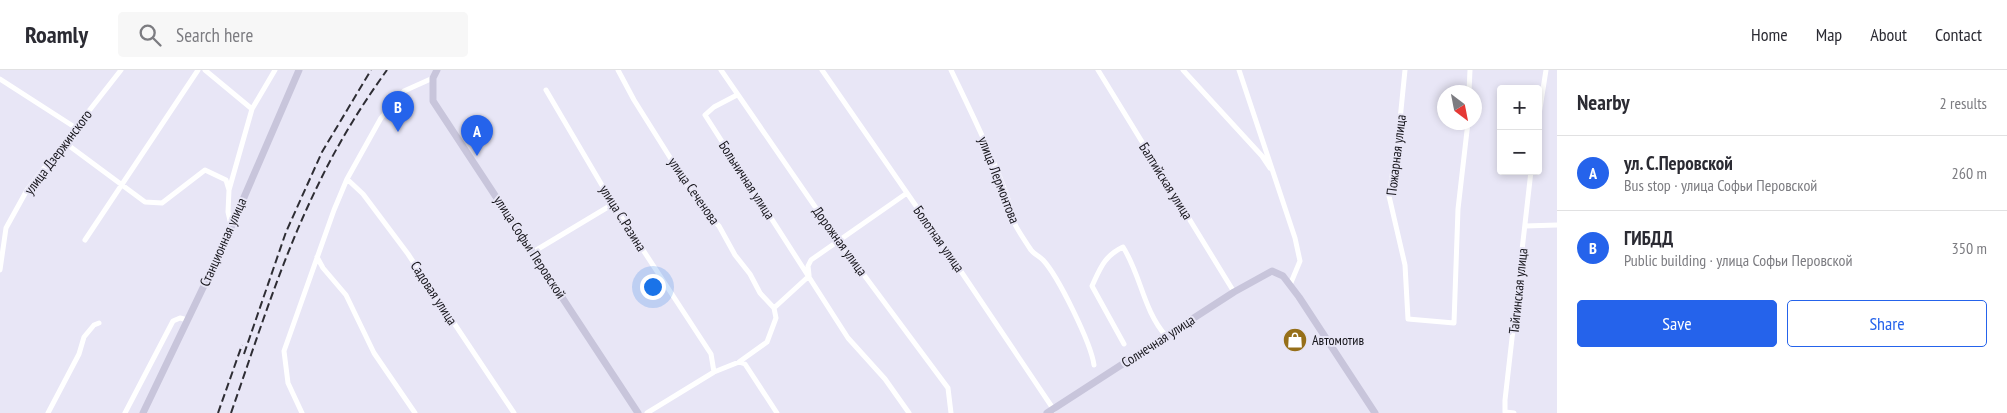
<!DOCTYPE html>
<meta charset="utf-8">
<style>
:root{--surface:#fff;--page:#f7f7f7;--text:#2b2b33;--muted:#7c7c81;--line:#e1e1e2;--accent:#2563eb}
body{margin:0;font-family:"PT Sans Narrow",sans-serif;background:var(--page);color:var(--text)}
.controls{position:absolute;right:15px;top:15px;display:grid;overflow:hidden;border-radius:5px;box-shadow:0 2px 8px #0003}
.controls button{width:45px;height:45px;display:grid;place-items:center;padding:0;border:0;border-bottom:1px solid var(--line);background:var(--surface);color:var(--text);font:25px sans-serif}
.compass{position:absolute;left:1437px;top:15px;width:45px;height:45px;border-radius:50%;background:var(--surface);box-shadow:0 2px 8px #0003;rotate:148deg}
.you{position:absolute;left:652px;top:216px;width:18px;height:18px;margin:-12px;border:4px solid #fff;border-radius:50%;background:#1a73e8;box-shadow:0 0 0 8px #1a73e833}
.badge{display:grid;place-items:center;width:32px;height:32px;border-radius:50%;background:var(--accent);color:#fff;font-size:16px;font-weight:700}
.pin{position:absolute;translate:-50% -41px;filter:drop-shadow(0 1px 2px #0008)}
.pin::after{content:'';position:absolute;top:26px;width:18px;height:15px;background:inherit;clip-path:polygon(0 0,100% 0,50% 100%)}
.list{margin:0;padding:0;list-style:none}
h2{display:flex;justify-content:space-between;align-items:center;height:65px;margin:0;padding:0 20px;font-size:21px}
h2 small{font-size:16px;font-weight:400;color:var(--muted)}
.list li{display:grid;grid-template-columns:32px 1fr auto;gap:15px;align-items:center;box-sizing:border-box;height:75px;padding:0 20px;border-top:1px solid var(--line)}
.list b{display:block;font-size:19px;white-space:nowrap}
.list p{margin:0;font-size:16px;white-space:nowrap;color:var(--muted)}
.list em{font-size:16px;font-style:normal;color:var(--muted)}
.actions{display:flex;gap:10px;padding:15px 20px}
.actions a{flex:1;padding:11px 0;border:1px solid var(--accent);border-radius:5px;text-align:center;font-size:18px;color:var(--accent)}
.actions .main{background:var(--accent);color:#fff}
.icon{flex:none;width:28px;height:28px;fill:none;stroke:currentColor;stroke-width:2;stroke-linecap:round;stroke-linejoin:round}
.map{position:relative;flex:none;width:1557px;height:343px;overflow:hidden}
header{display:flex;align-items:center;gap:30px;box-sizing:border-box;height:70px;padding:0 25px;background:var(--surface);border-bottom:1px solid var(--line)}
header strong{font-size:24px}
nav{display:flex;gap:28px;margin-inline-start:auto;font-size:18px}
.search{width:350px;height:45px;background:var(--page);display:flex;align-items:center;gap:12px;box-sizing:border-box;padding:0 18px;border-radius:5px;color:var(--muted);font-size:19px}
main{display:flex}
aside{flex:1;background:var(--surface)}
.map>svg:first-child{display:block}
.lines{fill:none;stroke-linecap:round;stroke-linejoin:round}
.street{stroke:#fff;stroke-width:5}
.secondary{stroke:#c8c5db;stroke-width:7}
.rail{stroke:#2e2d34;stroke-width:2;stroke-dasharray:8 4;stroke-linecap:butt}
.labels{text-anchor:middle;stroke-width:4;stroke-linejoin:round;paint-order:stroke}
.street-label{font-size:14px;fill:#16151b;stroke:#e8e6f6}
.poi-label{font-size:14px;fill:#16151b;stroke:#e8e6f6;text-anchor:start}
</style>
<header>
<strong>Roamly</strong>
<div class="search"><svg class="icon" aria-label="search" viewBox="0 0 24 24"><circle cx="10" cy="10" r="6"/><path d="M15 15l6 6"/></svg>Search here</div>
<nav><a>Home</a><a>Map</a><a>About</a><a>Contact</a></nav>
</header>
<main>
<div class="map">
<svg width="1557" height="343" viewBox="0 0 1557 343">
<rect width="100%" height="100%" fill="#e8e6f6"/>
<g class="lines">
<path class="street" d="M205,0l47,39
M618,0l16,30 69,110 16,16 16,29 15,19 10,19 14,15
M721,0l117,170 110,148 3,25
M822,0l130,188 102,152
M951,0c20,42 41,84 57,129 3,8 4,17 7,25 1,3 14,23 16,26 3,4 8,6 12,10 15,16 48,83 51,105
M1098,0l136,222
M1183,0l79,86 8,12
M1239,0l56,168 5,23 -10,24
M1405,0l-6,60 -10,66 16,69 3,54 46,4 4,-114 10,-87
M0,9l76,49
M546,20l67,114 98,150 3,18
M1469,22l1,-22
M737,25l-23,12 -9,8 143,223 37,41 24,34
M1538,51l8,-51
M64,72l81,60 17,1 43,-33 21,10 3,10
M347,109l16,15 45,60 106,159
M231,155l-3,-13 1,-22 23,-81 23,-39
M1525,156l32,-1
M85,170l113,-170
M533,182l80,-48
M317,187l6,11 23,27 28,58 41,60
M0,200l6,-42 21,-38 94,-120
M809,205l-1,-9 3,-6 96,-67
M1124,274l-32,-58c8,-17 12,-30 31,-39 18,28 20,63 43,89
M739,292l6,2 32,49
M48,343l31,-59 5,-17 10,-12 5,-2
M125,343l48,-92 7,-3 8,2
M302,343l-14,-30 -4,-32 50,-141 13,-31 34,-61 23,-27 29,-13
M647,343l67,-41 25,-10 28,-20 9,-24 -2,-10 35,-32
M1514,343l-9,-1v-12l26,-229"/>
<path class="secondary" d="M437,0l-4,8v23l205,312
M143,343l80,-167 76,-176
M1047,343l187,-121 38,-21 11,5 16,21 76,116"/>
<path class="rail" d="M244,284l42,-122 36,-80 49,-82
M218,343l24,-68
M231,343c27,-77 51,-155 87,-228 19,-40 43,-79 69,-115"/>
</g>
<defs>
<g id="shop-disc" transform="scale(1.25)"><circle r="9.5" fill="#966f19" stroke="#e8e6f6"/><path d="M-5-2.5h2.3a2.7 3.5 0 0 1 5.4 0H5L5.5 6h-11ZM-1.5-2.5h3a1.5 2.3 0 0 0-3 0Z" fill="#fff"/></g>
</defs>
<g fill-rule="evenodd">
<use href="#shop-disc" x="1295" y="270"/>
</g>
<g class="labels">
<g class="street-label">
<text transform="translate(58 82) rotate(-53)" y="5">улица Дзержинского</text>
<text transform="translate(1396 85) rotate(-83)" y="5">Пожарная улица</text>
<text transform="translate(747 110) rotate(57)" y="5">Больничная улица</text>
<text transform="translate(999 110) rotate(69)" y="5">улица Лермонтова</text>
<text transform="translate(1166 111) rotate(58)" y="5">Балтийская улица</text>
<text transform="translate(694 121) rotate(55)" y="5">улица Сеченова</text>
<text transform="translate(623 148) rotate(58)" y="5">улица С.Разина</text>
<text transform="translate(939 169) rotate(55)" y="5">Болотная улица</text>
<text transform="translate(840 171) rotate(54)" y="5">Дорожная улица</text>
<text transform="translate(223 172) rotate(-66)" y="5">Станционная улица</text>
<text transform="translate(530 177) rotate(57)" y="5">улица Софьи Перовской</text>
<text transform="translate(1518 221) rotate(-84)" y="5">Тайгинская улица</text>
<text transform="translate(434 223) rotate(57)" y="5">Садовая улица</text>
<text transform="translate(1158 271) rotate(-33)" y="5">Солнечная улица</text>
</g>
<g class="poi-label">
<text x="1312" y="275">Автомотив</text>
</g>
</g>
</svg>
<div class="controls">
<button>+</button>
<button>−</button>
</div>
<svg class="compass" viewBox="-18 -18 36 36"><path d="M0-13l5 13h-10z" fill="#e53935"/><path d="M0 13l5-13h-10z" fill="#7c7c81"/></svg>
<div class="you"></div>
<div class="pin badge" style="left:477px;top:86px">A</div>
<div class="pin badge" style="left:398px;top:62px">B</div>
</div>
<aside>
<h2>Nearby<small>2 results</small></h2>
<ul class="list">
<li><span class="badge">A</span><div><b>ул. С.Перовской</b><p>Bus stop · улица Софьи Перовской</p></div><em>260 m</em></li>
<li><span class="badge">B</span><div><b>ГИБДД</b><p>Public building · улица Софьи Перовской</p></div><em>350 m</em></li>
</ul>
<div class="actions"><a class="main">Save</a><a>Share</a></div>
</aside>
</main>
